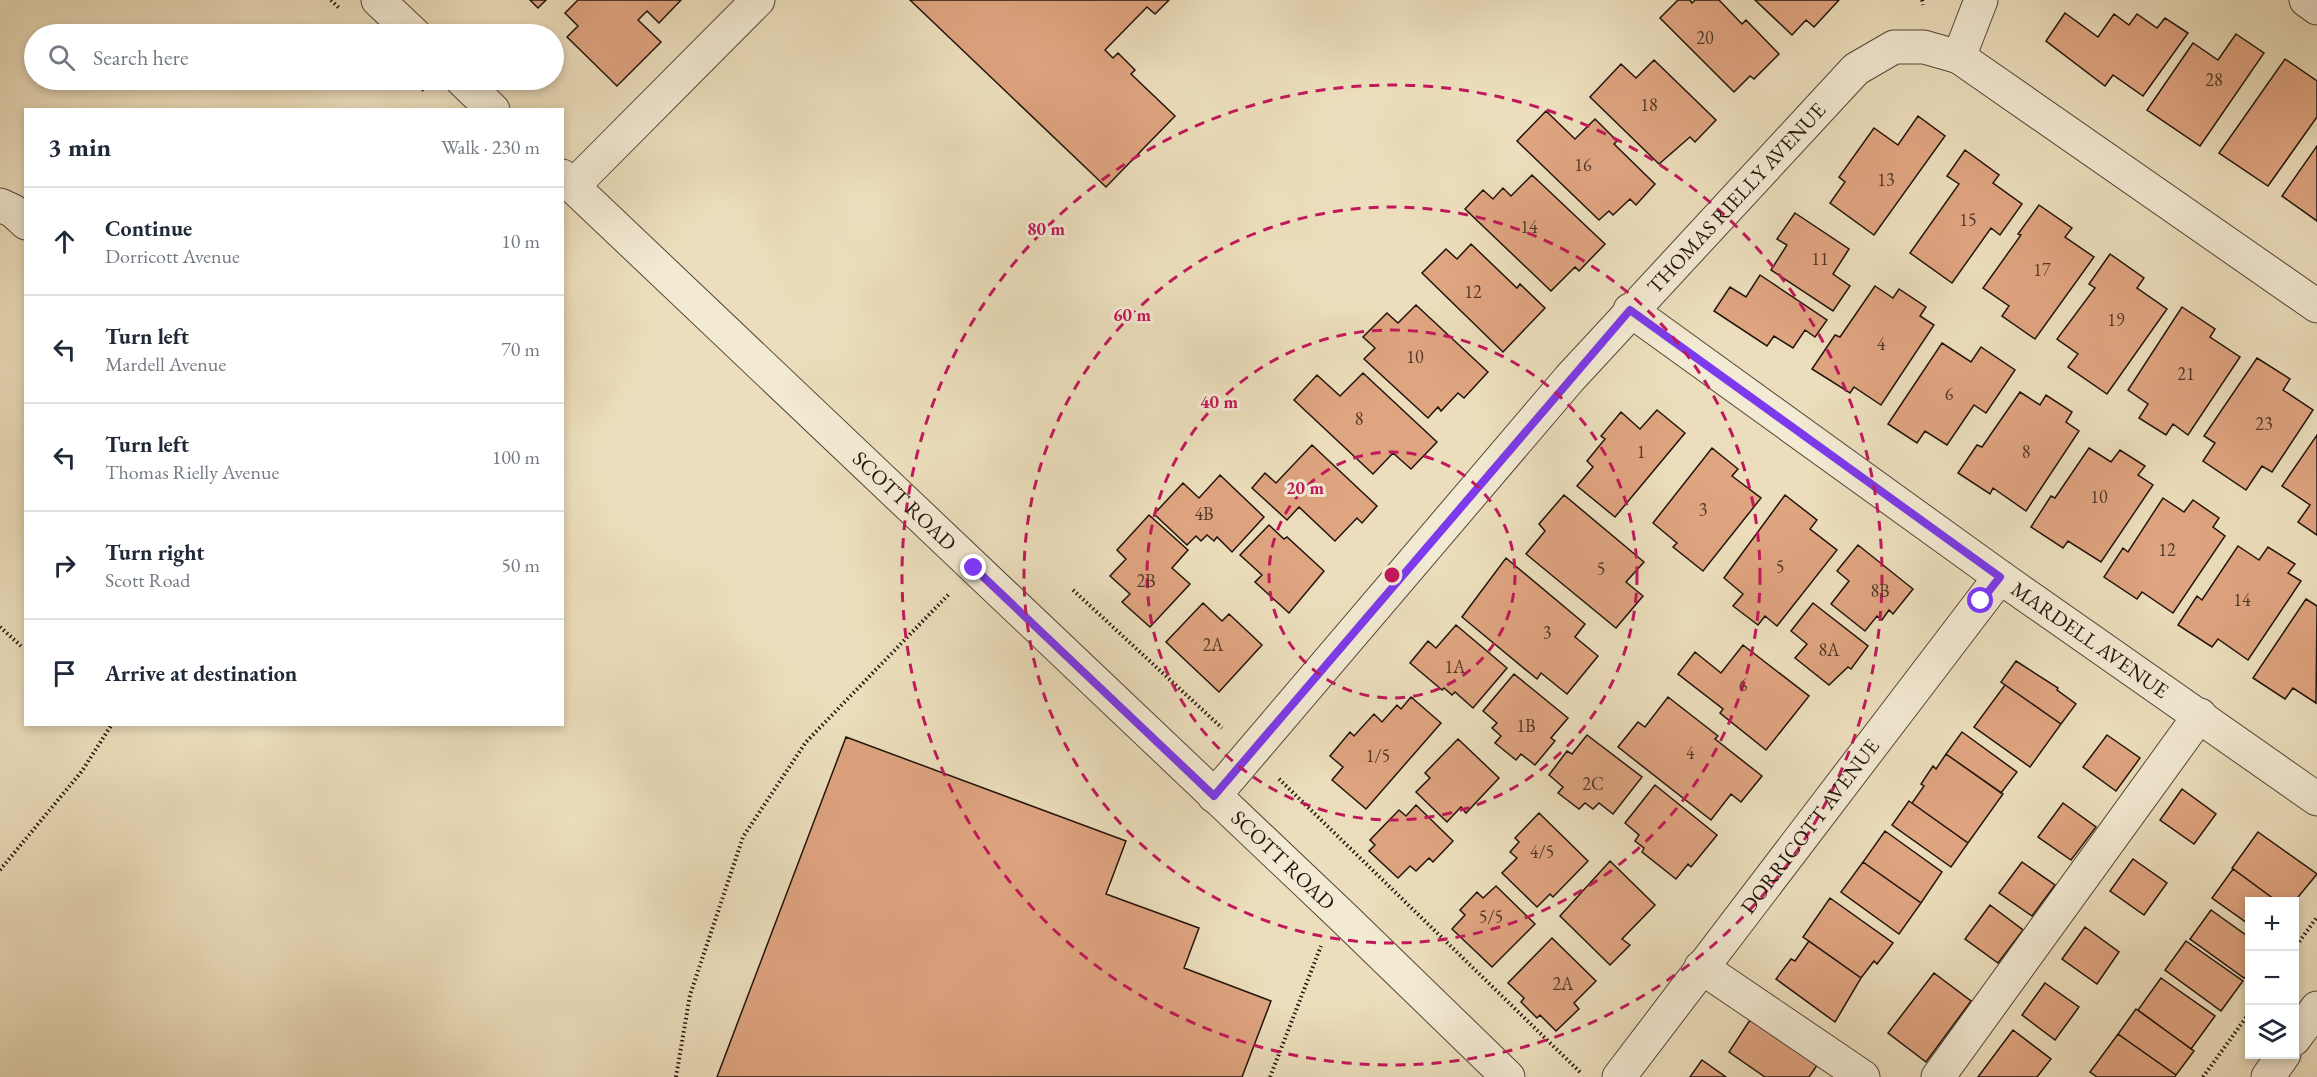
<!DOCTYPE html>
<meta charset="utf-8">
<style>
:root{--surface:#fff;--page:#f6f6f7;--text:#1f2937;--muted:#747a83;--line:#e0e1e3}
body{margin:0;font-family:"EB Garamond",serif;background:var(--page);color:var(--text)}
.controls{position:absolute;right:18px;bottom:18px;display:grid;overflow:hidden;border-radius:0px;box-shadow:0 3px 9px #0003}
.controls button{width:54px;height:54px;display:grid;place-items:center;padding:0;border:0;border-bottom:2px solid var(--line);background:var(--surface);color:var(--text);font:30px sans-serif}
.stop{position:absolute;width:18px;height:18px;margin:-14px;border:4px solid #7c3aed;border-radius:50%;background:#fff}
.stop.end{background:#7c3aed;border-color:#fff;box-shadow:0 2px 6px #0008}
.list{margin:0;padding:0;list-style:none}
h2{display:flex;justify-content:space-between;align-items:center;height:78px;margin:0;padding:0 24px;font-size:26px}
h2 small{font-size:20px;font-weight:400;color:var(--muted)}
.list li{display:grid;grid-template-columns:39px 1fr auto;gap:18px;align-items:center;box-sizing:border-box;height:108px;padding:0 24px;border-top:2px solid var(--line)}
.list b{display:block;font-size:22px;white-space:nowrap}
.list p{margin:0;font-size:20px;white-space:nowrap;color:var(--muted)}
.list em{font-size:20px;font-style:normal;color:var(--muted)}
.icon{flex:none;width:33px;height:33px;fill:none;stroke:currentColor;stroke-width:2;stroke-linecap:round;stroke-linejoin:round}
.map{position:relative;flex:none;width:2317px;height:1077px;overflow:hidden}
.search{position:absolute;background:var(--surface);box-shadow:0 3px 9px #0003;left:24px;top:24px;width:540px;height:66px;display:flex;align-items:center;gap:15px;box-sizing:border-box;padding:0 21px;border-radius:33px;color:var(--muted);font-size:22px}
.panel{position:absolute;background:var(--surface);box-shadow:0 3px 9px #0003;left:24px;top:108px;width:540px;height:618px;border-radius:0px}
.map>svg:first-child{display:block}
.building{fill:#dfa480;stroke:#22140c;stroke-width:1.5}
.lines{fill:none;stroke-linecap:round;stroke-linejoin:round}
.minor-casing{stroke:#544638;stroke-width:35}
.path{stroke:#22140c;stroke-width:4;stroke-dasharray:1.5 3;stroke-linecap:butt}
.minor{stroke:#f3ead3;stroke-width:33}
.route{stroke:#7c3aed;stroke-width:8}
.ring{fill:none;stroke:#c2185b;stroke-width:3;stroke-dasharray:10 8}
.labels{text-anchor:middle;stroke-width:6;stroke-linejoin:round;paint-order:stroke}
.number-label{font-size:18px;fill:#513829}
.street-label{font-size:21px;fill:#22140c;stroke:#f3ead3}
.centre{fill:#c2185b;stroke:#f3ead3;stroke-width:3}
.ring-label{font-size:18px;text-anchor:middle;font-weight:bold;fill:#c2185b;stroke:#f3ead3;stroke-width:6;stroke-linejoin:round;paint-order:stroke}
</style>
<div class="map">
<svg width="2317" height="1077" viewBox="0 0 2317 1077">
<rect width="100%" height="100%" fill="#ecdebc"/>
<filter id="stains"><feTurbulence type="fractalNoise" baseFrequency=".00333" numOctaves="4"/><feColorMatrix values="0 0 0 0 .2 0 0 0 0 .09 0 0 0 0 .02 0 0 0 .5 -.17"/></filter>
<radialGradient id="worn" r=".72"><stop offset=".6" stop-color="#630" stop-opacity="0"/><stop offset="1" stop-color="#630" stop-opacity=".3"/></radialGradient>
<path class="building" d="M530,0h16l-8,8z
M578,0h103l-22,23 -12,-12 -9,9 23,22 -44,44 -50,-49 11,-11 -13,-13z
M910,0h259l-14,14 -8,-7 -42,43 8,8 5,-5 17,17 -4,4 44,42 -69,71z
M1678,0h12l2,3 3,-3h24l23,24 4,-4 33,34 -25,25 -4,-3 -16,16 -74,-74z
M1755,0h84l-25,27 -8,-7 -14,15z
M2065,13l33,24 16,-23 15,11 8,-11 20,14 8,-10 23,15 -45,63 -30,-21 -8,11 -59,-45z
M2236,34l28,19 -64,93 -53,-36 46,-67 25,17z
M2285,59l32,22v36l-49,69 -49,-33z
M1654,60l62,60 -21,22 -5,-5 -31,27 -69,-67 31,-33 15,14z
M1546,111l29,28 20,-20 22,22 -3,3 41,40 -19,21 -6,-6 -17,16 -4,-4 -10,9 -82,-79z
M1918,116l27,20 -71,99 -44,-32 15,-21 -6,-5 35,-49 24,17z
M2317,146v75l-35,-25z
M1965,150l34,25 -6,8 29,21 -22,31 -9,-7 -39,55 -42,-30 49,-69 -12,-8z
M1532,175l73,69 -26,27 -4,-4 -24,24 -86,-82 18,-19 10,9 10,-11 8,8z
M2039,205l33,23 -7,9 29,20 -59,82 -33,-23 7,-10 -26,-18 38,-53 -3,-1z
M1795,213l54,36 -16,25 17,12 -17,25 -62,-41 16,-25 -10,-6z
M1471,244l46,44 3,-4 25,24 -42,44 -81,-79 24,-24 11,10z
M2110,254l34,24 -7,10 30,21 -60,85 -39,-27 10,-13 -21,-15 38,-51 -6,-4z
M1760,275l67,45 -12,17 -10,-7 -12,18 -19,-12 -7,10 -53,-35 16,-24 16,10z
M1875,286l18,12 6,-9 27,18 -6,9 14,9 -53,80 -27,-18 -4,6 -38,-24 23,-34 5,2z
M1416,305l72,67 -24,26 -6,-5 -17,18 -3,-4 -10,11 -64,-59 11,-11 -12,-11 24,-24 11,10z
M2182,307l33,22 -5,8 30,20 -52,78 -15,-11 -7,11 -27,-17 9,-14 -20,-14z
M1942,343l29,19 10,-15 34,23 -29,43 -12,-8 -27,40 -22,-14 -8,12 -29,-19z
M2257,358l33,21 -7,11 30,20 -41,62 -10,-6 -16,24 -43,-29 12,-18 -11,-7z
M1363,373l74,69 -26,27 -18,-16 -20,21 -79,-74 23,-25 23,21z
M2020,392l20,13 6,-10 26,17 -6,10 13,9 -53,80 -33,-23 -3,6 -32,-21 19,-28 5,2z
M1657,410l28,23 -70,84 -38,-31 16,-19 -6,-6 18,-22 -4,-3 20,-24 19,17z
M2317,435v100l-19,-13 12,-17 -28,-19z
M1312,445l65,61 -15,17 -5,-5 -22,23 -36,-34 -12,13 -35,-32 13,-15 11,10z
M1712,448l26,21 -6,7 29,22 -58,73 -30,-24 4,-4 -24,-20z
M2089,448l22,14 9,-12 25,16 -7,9 15,10 -52,77 -33,-21 -5,7 -32,-21 20,-31 4,2z
M1220,475l44,42 -32,35 -15,-15 -3,4 -7,-6 -6,6 -5,-5 -9,9 -33,-31 29,-31 16,15z
M1564,495l80,67 -18,20 17,14 -27,32 -90,-74 19,-23 -6,-7z
M1785,495l32,25 -7,9 27,21 -60,76 -12,-10 -7,9 -25,-19 10,-12 -19,-16z
M2163,498l21,14 9,-12 26,18 -6,9 12,9 -52,77 -31,-21 -5,7 -33,-22 19,-29 5,4z
M1149,515l39,35 -16,18 18,16 -40,43 -28,-25 8,-8 -20,-18 16,-17 -9,-9z
M1269,525l15,14 3,-2 37,34 -35,42 -34,-31 7,-7 -22,-20z
M1858,545l55,44 -20,25 -4,-4 -7,10 -5,-4 -12,15 -34,-27 18,-23 -12,-10z
M2238,546l21,14 9,-13 27,17 -7,9 13,8 -53,79 -30,-21 -6,8 -34,-22 19,-29 5,4z
M1506,558l79,66 -10,13 23,19 -31,38 -26,-21 -4,6 -75,-62z
M2306,599l11,7 -1,97 -23,-15 -8,11 -32,-21z
M1203,603l19,18 7,-7 33,31 -43,47 -53,-50z
M1813,603l55,43 -17,23 -3,-2 -19,18 -34,-27 12,-14 -16,-13z
M1456,625l51,43 -34,40 -18,-16 -3,3 -8,-7 -2,2 -32,-27 18,-22 8,7z
M1743,645l66,51 -43,54 -46,-37 3,-4 -45,-35 17,-22 26,21z
M2016,661l42,27 -1,2 19,14 -15,20 -60,-42z
M1514,674l54,44 -17,20 4,3 -20,24 -14,-11 -5,6 -21,-17 6,-7 -9,-8 5,-5 -14,-12z
M2005,685l56,39 -31,43 -56,-40z
M1411,697l30,26 -75,86 -34,-29 11,-13 -13,-11 20,-24 4,4 20,-22 8,8 15,-17 4,4z
M1668,697l50,39 -3,3 47,37 -21,26 -10,-8 -20,26 -93,-73 20,-25 7,5z
M1962,732l55,40 -16,21 -55,-39z
M1587,735l55,42 -29,37 -14,-11 -6,6 -8,-6 -6,6 -21,-16 5,-6 -14,-12 18,-24 5,3z
M2107,735l33,23 -24,33 -33,-24z
M846,737l280,104 -20,53 93,34 -15,40 87,33 -29,76h-525z
M1458,739l41,39 -33,35 -5,-6 -14,15 -31,-30 14,-14 -5,-5z
M1946,754l57,40 -35,49 -56,-40 12,-17 -3,-2 12,-18 3,3z
M1655,785l62,50 -26,32 -3,-3 -12,15 -34,-27 2,-4 -9,-7 4,-6 -14,-12z
M2182,789l34,25 -22,30 -34,-24z
M1909,801l59,42 -17,24 -59,-42z
M2063,803l33,24 -25,33 -33,-23z
M1416,805l37,36 -20,21 -4,-4 -13,13 -6,-5 -12,12 -29,-27 6,-6 -5,-5 29,-30 7,6z
M1539,813l49,48 -35,36 -3,-3 -13,13 -35,-34 15,-15 -7,-6 9,-10 -4,-4z
M1885,831l57,41 -21,31 -58,-41z
M2258,832l59,42 -23,28h-16l-46,-34z
M2133,859l34,24 -23,32 -34,-24z
M1610,861l45,44 -33,34 8,6 -20,20 -50,-49z
M1863,862l58,41 -22,31 -58,-42z
M2022,862l33,23 -23,31 -33,-23z
M2233,869l45,33h-28v23l-38,-27z
M1496,886l39,38 -43,43 -40,-38 13,-14 -5,-5 17,-18 6,6z
M1830,898l63,45 -16,21 -3,-3 -13,17 -58,-41z
M1990,905l33,25 -25,33 -33,-24z
M2211,910l39,28v35l-6,5 -54,-39z
M2085,927l34,25 -22,32 -35,-25z
M1552,938l44,43 -22,22 5,6 -23,22 -16,-16 -3,3 -16,-16 3,-4 -16,-15z
M1809,941l52,37 -26,44 -59,-43 15,-20 4,2z
M2186,941l57,40 -22,30 -56,-41z
M1934,973l37,28 -45,61 -38,-29z
M2161,978l54,38 -24,33 -53,-39z
M2045,983l34,24 -24,33 -33,-25z
M2136,1009l58,42 -18,24 -58,-41z
M1750,1020l68,44 -9,13h-44l-36,-25z
M2013,1030l38,29 -14,18h-59z
M2118,1034l58,41 -1,2h-78l-7,-5z
M1702,1060l24,17h-36z"/>
<g class="lines">
<g class="minor-casing">
<g id="minor">
<path d="M378,0l36,34"/>
<path d="M2306,0l11,8"/>
<path d="M1959,57l22,-57"/>
<path d="M462,80l31,30"/>
<path id="s1" d="M562,176l781,741 165,160"/>
<path d="M573,186l185,-186"/>
<path d="M0,205l13,6 13,12"/>
<path id="s2" d="M1630,310l370,267 317,222"/>
<path id="s3" d="M1214,796l356,-418 286,-309 38,-22h30l35,10 358,249"/>
<path d="M1701,967l162,110"/>
<path d="M2294,1039l23,-31"/>
<path id="s4" d="M1619,1077l381,-500"/>
<path d="M1938,1077l262,-362"/>
<path d="M2268,1077l16,-23"/>
</g>
</g>
<path class="path" d="M331,0l9,9
M1922,0l1,5
M413,80l13,12
M1073,590l149,138
M0,627l21,19
M1279,779l302,294
M0,870l82,-99 30,-47
M2294,949l23,-32
M676,1077l14,-82 53,-158 63,-95 143,-148
M1270,1077l51,-131
M2203,1077l47,-65"/>
<use href="#minor" class="minor"/>
</g>
<g class="lines">
<path class="route" d="M974,568l240,228 416,-486 370,267 -19,24"/>
</g>
<g class="ring">
<circle cx="1392" cy="575" r="123"/>
<circle cx="1392" cy="575" r="245"/>
<circle cx="1392" cy="575" r="368"/>
<circle cx="1392" cy="575" r="490"/>
</g>
<g class="labels">
<g class="number-label">
<text x="1705" y="44">20</text>
<text x="2214" y="86">28</text>
<text x="1649" y="111">18</text>
<text x="1583" y="171">16</text>
<text x="1886" y="186">13</text>
<text x="1968" y="226">15</text>
<text x="1529" y="233">14</text>
<text x="1820" y="265">11</text>
<text x="2042" y="276">17</text>
<text x="1473" y="298">12</text>
<text x="2116" y="326">19</text>
<text x="1881" y="350">4</text>
<text x="1415" y="363">10</text>
<text x="2186" y="380">21</text>
<text x="1949" y="400">6</text>
<text x="1359" y="425">8</text>
<text x="2264" y="430">23</text>
<text x="1641" y="458">1</text>
<text x="2026" y="458">8</text>
<text x="2099" y="503">10</text>
<text x="1703" y="516">3</text>
<text x="1204" y="520">4B</text>
<text x="2167" y="556">12</text>
<text x="1780" y="573">5</text>
<text x="1601" y="575">5</text>
<text x="1146" y="587">2B</text>
<text x="1880" y="597">8B</text>
<text x="2242" y="606">14</text>
<text x="1547" y="639">3</text>
<text x="1213" y="651">2A</text>
<text x="1829" y="656">8A</text>
<text x="1455" y="673">1A</text>
<text x="1743" y="691">6</text>
<text x="1526" y="732">1B</text>
<text x="1690" y="759">4</text>
<text x="1378" y="762">1/5</text>
<text x="1593" y="790">2C</text>
<text x="1542" y="858">4/5</text>
<text x="1491" y="923">5/5</text>
<text x="1563" y="990">2A</text>
</g>
<g class="street-label">
<text dy="7" stroke="none"><textPath href="#s3" startOffset="794">THOMAS RIELLY AVENUE</textPath></text>
<text dy="7" stroke="none"><textPath href="#s1" startOffset="472">SCOTT ROAD</textPath></text>
<text dy="7" stroke="none"><textPath href="#s2" startOffset="566">MARDELL AVENUE</textPath></text>
<text dy="7" stroke="none"><textPath href="#s4" startOffset="315">DORRICOTT AVENUE</textPath></text>
<text dy="7" stroke="none"><textPath href="#s1" startOffset="994">SCOTT ROAD</textPath></text>
</g>
</g>
<circle cx="1392" cy="575" r="9" class="centre"/>
<g class="ring-label">
<text x="1046" y="235">80 m</text>
<text x="1132" y="321">60 m</text>
<text x="1219" y="408">40 m</text>
<text x="1305" y="494">20 m</text>
</g>
<rect width="100%" height="100%" filter="url(#stains)"/>
<rect width="100%" height="100%" fill="url(#worn)"/>
</svg>
<div class="controls">
<button>+</button>
<button>−</button>
<button><svg class="icon" aria-label="layers" viewBox="0 0 24 24"><path d="M12 4l9 5-9 5-9-5zM3 14l9 5 9-5"/></svg></button>
</div>
<div class="stop" style="left:1981px;top:601px"></div>
<div class="stop end" style="left:974px;top:568px"></div>
<div class="search"><svg class="icon" aria-label="search" viewBox="0 0 24 24"><circle cx="10" cy="10" r="6"/><path d="M15 15l6 6"/></svg>Search here</div>
<section class="panel">
<h2>3 min<small>Walk · 230 m</small></h2>
<ul class="list">
<li><svg class="icon" aria-label="ahead" viewBox="0 0 24 24"><path d="M12 20V5M6 11l6-6 6 6"/></svg><div><b>Continue</b><p>Dorricott Avenue</p></div><em>10 m</em></li>
<li><svg class="icon" aria-label="left" viewBox="0 0 24 24"><path d="M17 20v-9H6M10 6l-5 5 5 5"/></svg><div><b>Turn left</b><p>Mardell Avenue</p></div><em>70 m</em></li>
<li><svg class="icon" aria-label="left" viewBox="0 0 24 24"><path d="M17 20v-9H6M10 6l-5 5 5 5"/></svg><div><b>Turn left</b><p>Thomas Rielly Avenue</p></div><em>100 m</em></li>
<li><svg class="icon" aria-label="right" viewBox="0 0 24 24"><path d="M7 20v-9h11M14 6l5 5-5 5"/></svg><div><b>Turn right</b><p>Scott Road</p></div><em>50 m</em></li>
<li><svg class="icon" aria-label="arrive" viewBox="0 0 24 24"><path d="M6 21V4h12l-3 4 3 4H6"/></svg><div><b>Arrive at destination</b></div></li>
</ul>
</section>
</div>
